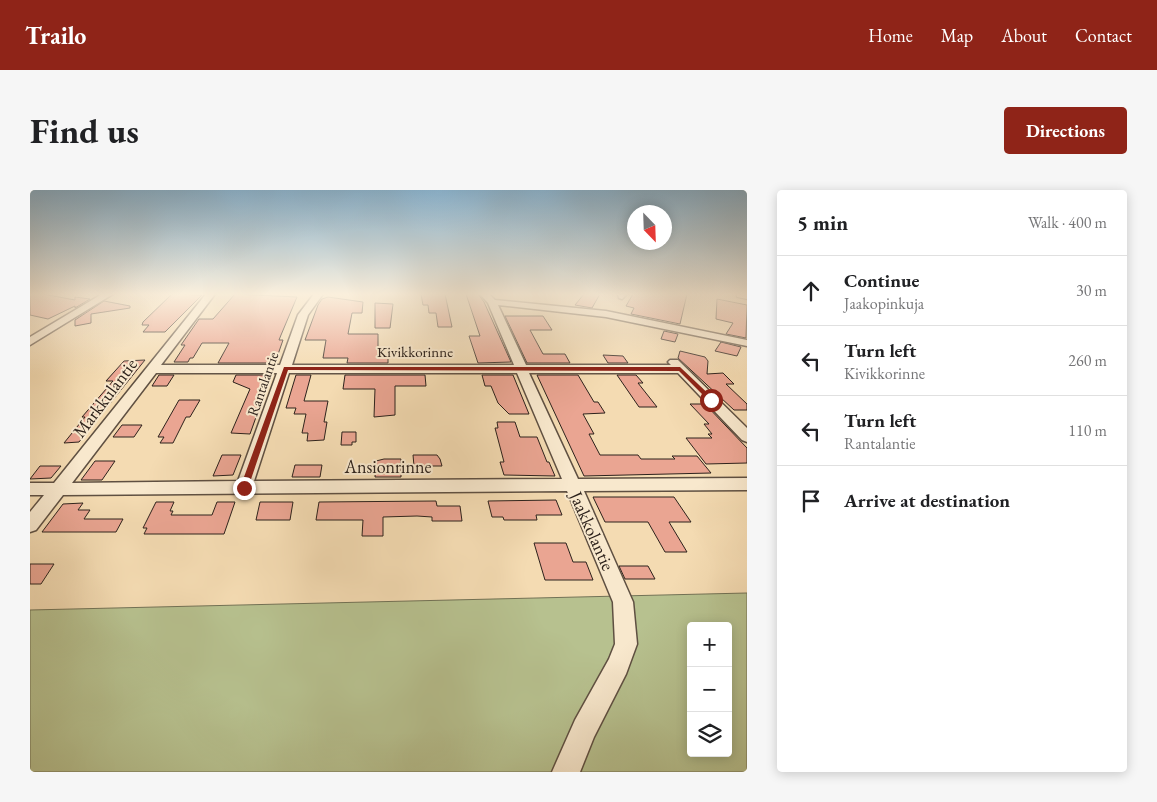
<!DOCTYPE html>
<meta charset="utf-8">
<style>
:root{--surface:#fff;--page:#f6f6f6;--text:#202124;--muted:#757577;--line:#e0e0e0;--accent:#8f2418}
body{margin:0;font-family:"EB Garamond",serif;background:var(--page);color:var(--text)}
.controls{position:absolute;right:15px;bottom:15px;display:grid;overflow:hidden;border-radius:5px;box-shadow:0 2px 12px #0003}
.controls button{width:45px;height:45px;display:grid;place-items:center;padding:0;border:0;border-bottom:1px solid var(--line);background:var(--surface);color:var(--text);font:25px sans-serif}
.compass{position:absolute;left:597px;top:15px;width:45px;height:45px;border-radius:50%;background:var(--surface);box-shadow:0 2px 12px #0003;rotate:157deg}
.stop{position:absolute;width:15px;height:15px;margin:-11px;border:4px solid #8f2418;border-radius:50%;background:#fff}
.stop.end{background:#8f2418;border-color:#fff;box-shadow:0 1px 5px #0008}
.list{margin:0;padding:0;list-style:none}
h2{display:flex;justify-content:space-between;align-items:center;height:65px;margin:0;padding:0 20px;font-size:21px}
h2 small{font-size:16px;font-weight:400;color:var(--muted)}
.list li{display:grid;grid-template-columns:32px 1fr auto;gap:15px;align-items:center;box-sizing:border-box;height:70px;padding:0 20px;border-top:1px solid var(--line)}
.list b{display:block;font-size:19px;white-space:nowrap}
.list p{margin:0;font-size:16px;white-space:nowrap;color:var(--muted)}
.list em{font-size:16px;font-style:normal;color:var(--muted)}
.icon{flex:none;width:28px;height:28px;fill:none;stroke:currentColor;stroke-width:2;stroke-linecap:round;stroke-linejoin:round}
.map{position:relative;flex:none;width:717px;height:582px;overflow:hidden;border-radius:5px}
header{display:flex;align-items:center;gap:30px;box-sizing:border-box;height:70px;padding:0 25px;background:var(--accent);color:#fff}
header strong{font-size:24px}
nav{display:flex;gap:28px;margin-inline-start:auto;font-size:18px}
.intro{display:flex;align-items:center;justify-content:space-between;box-sizing:border-box;height:120px;padding:0 30px}
h1{margin:0;font-size:35px}
.button{padding:12px 22px;border-radius:5px;background:var(--accent);color:#fff;font-size:18px;font-weight:700}
main{display:flex;gap:30px;padding:0 30px}
aside{flex:1;background:var(--surface);border-radius:5px;box-shadow:0 2px 12px #0003}
.map>svg:first-child{display:block}
.green{fill:#b7c18f;stroke:#727256;fill-rule:evenodd}
.building{fill:#eaa592;stroke:#2d221c}
.lines{fill:none;stroke-linecap:round;stroke-linejoin:round}
.minor-casing{stroke:#5f5042;stroke-width:3}
.secondary-casing{stroke:#2d221c;stroke-width:2}
.minor{fill:#f8e8cd;fill-rule:evenodd}
.secondary{fill:#f8e8cd;fill-rule:evenodd}
.route{fill:#8f2418}
.labels{text-anchor:middle;stroke-width:4;stroke-linejoin:round;paint-order:stroke}
.far-street-label{font-size:15px;fill:#2d221c;stroke:#f8e8cd}
.street-label{font-size:18px;fill:#2d221c;stroke:#f8e8cd}
</style>
<header>
<strong>Trailo</strong>
<nav><a>Home</a><a>Map</a><a>About</a><a>Contact</a></nav>
</header>
<div class="intro"><h1>Find us</h1><a class="button">Directions</a></div>
<main>
<div class="map">
<svg width="717" height="582" viewBox="0 0 717 582">
<rect width="100%" height="100%" fill="#f4dbb2"/>
<filter id="stains"><feTurbulence type="fractalNoise" baseFrequency=".004" numOctaves="4"/><feColorMatrix values="0 0 0 0 .2 0 0 0 0 .09 0 0 0 0 .02 0 0 0 .5 -.17"/></filter>
<radialGradient id="worn" r=".72"><stop offset=".6" stop-color="#630" stop-opacity="0"/><stop offset="1" stop-color="#630" stop-opacity=".3"/></radialGradient>
<path class="green" d="M717,403v179h-717v-162zM661,436h37v127h-37z"/>
<path class="building" d="M0,104h13l32,6v-3l15,2 -15,9v-2l-27,13 -18,-4z
M142,104l30,1 -37,37h-22l6,-7h-7l1,-3z
M205,104l62,3 -16,38 -2,5h4l-8,23h-57l11,-20h-27l-9,15h-3l-2,4h-14l11,-17h-4l18,-26h14z
M391,104h24l7,33h-14l-2,-14h-7l-1,-8h-5z
M436,104h12l6,8 27,60 -33,1 -9,-27h11z
M554,104h16l-8,14 -17,-3z
M603,104h54l-7,30 -49,-10 3,-6 -8,-2z
M298,107l35,5 -1,11h-10l-4,21h30v21h10v8h-41l1,-5h-25l3,-18h-21l13,-35 4,-6z
M687,109l30,6 -1,33 -20,-4 7,-11 -17,-4z
M74,111l26,5v2l-39,6v9l-16,3v-6z
M345,113l18,1 -3,24h-15z
M475,126h38l9,14h-22l13,24h22l5,9h-43z
M634,141l14,3 -3,8 -14,-3z
M691,152l20,5 -4,9 -22,-5z
M650,161l25,6 3,4 -1,13 16,-1 11,11h-8l21,20v6h-13l-56,-52z
M573,165l20,1 5,7h-20z
M115,170l-66,82 -15,1 21,-26h-3l31,-36h-7l18,-20z
M129,185h15l-7,11h-15z
M206,185h35l-21,59 -19,-1 19,-44 -17,-7z
M266,185h15l-7,26h24l-4,21h3l-3,18 -17,1 1,-8h-6l4,-19h-12l2,-6h-10z
M315,185h80l1,11h-31v29l-21,2 1,-28h-32z
M452,185h31l16,39h-20l-11,-11 -7,-17h-6z
M507,185h41l16,27h4l7,11 -22,1 11,20h-5l11,21h38l3,4h34l-3,-3h25l14,17 -127,3z
M587,185h19l7,8h-5l19,24h-18z
M149,210h21l-10,17h-4l-13,26h-13l4,-6h-6z
M660,214h15l42,44v15l-41,1 -20,-26h26l-4,-4h4l-8,-10h5z
M467,232h18l5,15h17l10,25h2l6,14 -51,-1 -4,-13h4l-9,-34h3z
M92,235h20l-8,12h-21z
M312,242h14v10h-4v3h-11z
M192,265h19l-8,20 -20,1z
M383,265h24l3,4 2,7h-28z
M354,269h17v18h-26l1,-16z
M65,271h20l-13,19h-21z
M265,275h27l-2,12h-28z
M10,276h21l-10,12 -21,1z
M563,307h81l17,25h-22l18,30h-22l-17,-30h-43z
M526,310l6,15h-26l1,5h-33l-1,-3h-11l-4,-16z
M406,311l1,5h23l2,15h-30v-4l-15,-1 -34,1v19h-21l1,-16h-47l3,-18z
M126,312h18l-4,9h3l-2,4h41l5,-13h18l-11,32h-80l3,-6h-4z
M230,312h33l-3,18h-34z
M53,313l-5,7h12l-6,9h39l-7,13h-74l21,-28z
M504,353h32l7,19h13l7,18h-48z
M0,374h24l-13,20h-11z
M589,376h29l7,13h-30z"/>
<g class="lines">
<g class="minor-casing">
<path id="minor" d="M72,104h11l-83,51v-8z
M176,104h9l-54,71h119l18,-50 16,-21h9l-15,21 -16,50h222l-26,-62 -8,-9h9l6,6 111,11 141,29v6l-141,-29 -108,-12 28,60h145l-3,-3 2,-2h8l69,68v14l-5,-2 -64,-67h-149l49,106 169,-1v12l-163,1 49,111 4,42 -11,30 -32,63 -14,35h-28l23,-52 34,-61 6,-15 -2,-42 -46,-111 -504,4 -27,35 -6,2v-20l14,-17h-14v-12h24zM126,183h121l-39,108 -166,2zM259,183h228l45,106 -308,2z
M588,104h9l-5,5 -3,-1z"/>
</g>
<g class="secondary-casing">
<path id="secondary" d="M706,104h11v5l-10,-2z"/>
</g>
<use href="#minor" class="minor"/>
<use href="#secondary" class="secondary"/>
</g>
<linearGradient id="sky" x2="0" y2="1"><stop stop-color="#8ab6d4"/><stop offset="0.56" stop-color="#faefdc"/><stop offset="1" stop-color="#faefdc" stop-opacity="0"/></linearGradient>
<rect width="717" height="186" fill="url(#sky)"/>
<path class="route" d="M254,177h396l35,33 -6,1 -30,-30 -391,-1 -40,118 -1,2h-6l-1,-2z"/>
<g class="labels">
<g class="far-street-label">
<text x="385" y="167">Kivikkorinne</text>
<text transform="translate(233 194) rotate(-71)" y="5">Rantalantie</text>
</g>
<g class="street-label">
<text transform="translate(75 208) rotate(-53)" y="6">Markkulantie</text>
<text x="358" y="283">Ansionrinne</text>
<text transform="translate(562 341) rotate(66)" y="6">Jaakkolantie</text>
</g>
</g>
<rect width="100%" height="100%" filter="url(#stains)"/>
<rect width="100%" height="100%" fill="url(#worn)"/>
</svg>
<div class="controls">
<button>+</button>
<button>−</button>
<button><svg class="icon" aria-label="layers" viewBox="0 0 24 24"><path d="M12 4l9 5-9 5-9-5zM3 14l9 5 9-5"/></svg></button>
</div>
<svg class="compass" viewBox="-18 -18 36 36"><path d="M0-13l5 13h-10z" fill="#e53935"/><path d="M0 13l5-13h-10z" fill="#757577"/></svg>
<div class="stop" style="left:681px;top:210px"></div>
<div class="stop end" style="left:214px;top:298px"></div>
</div>
<aside>
<h2>5 min<small>Walk · 400 m</small></h2>
<ul class="list">
<li><svg class="icon" aria-label="ahead" viewBox="0 0 24 24"><path d="M12 20V5M6 11l6-6 6 6"/></svg><div><b>Continue</b><p>Jaakopinkuja</p></div><em>30 m</em></li>
<li><svg class="icon" aria-label="left" viewBox="0 0 24 24"><path d="M17 20v-9H6M10 6l-5 5 5 5"/></svg><div><b>Turn left</b><p>Kivikkorinne</p></div><em>260 m</em></li>
<li><svg class="icon" aria-label="left" viewBox="0 0 24 24"><path d="M17 20v-9H6M10 6l-5 5 5 5"/></svg><div><b>Turn left</b><p>Rantalantie</p></div><em>110 m</em></li>
<li><svg class="icon" aria-label="arrive" viewBox="0 0 24 24"><path d="M6 21V4h12l-3 4 3 4H6"/></svg><div><b>Arrive at destination</b></div></li>
</ul>
</aside>
</main>
